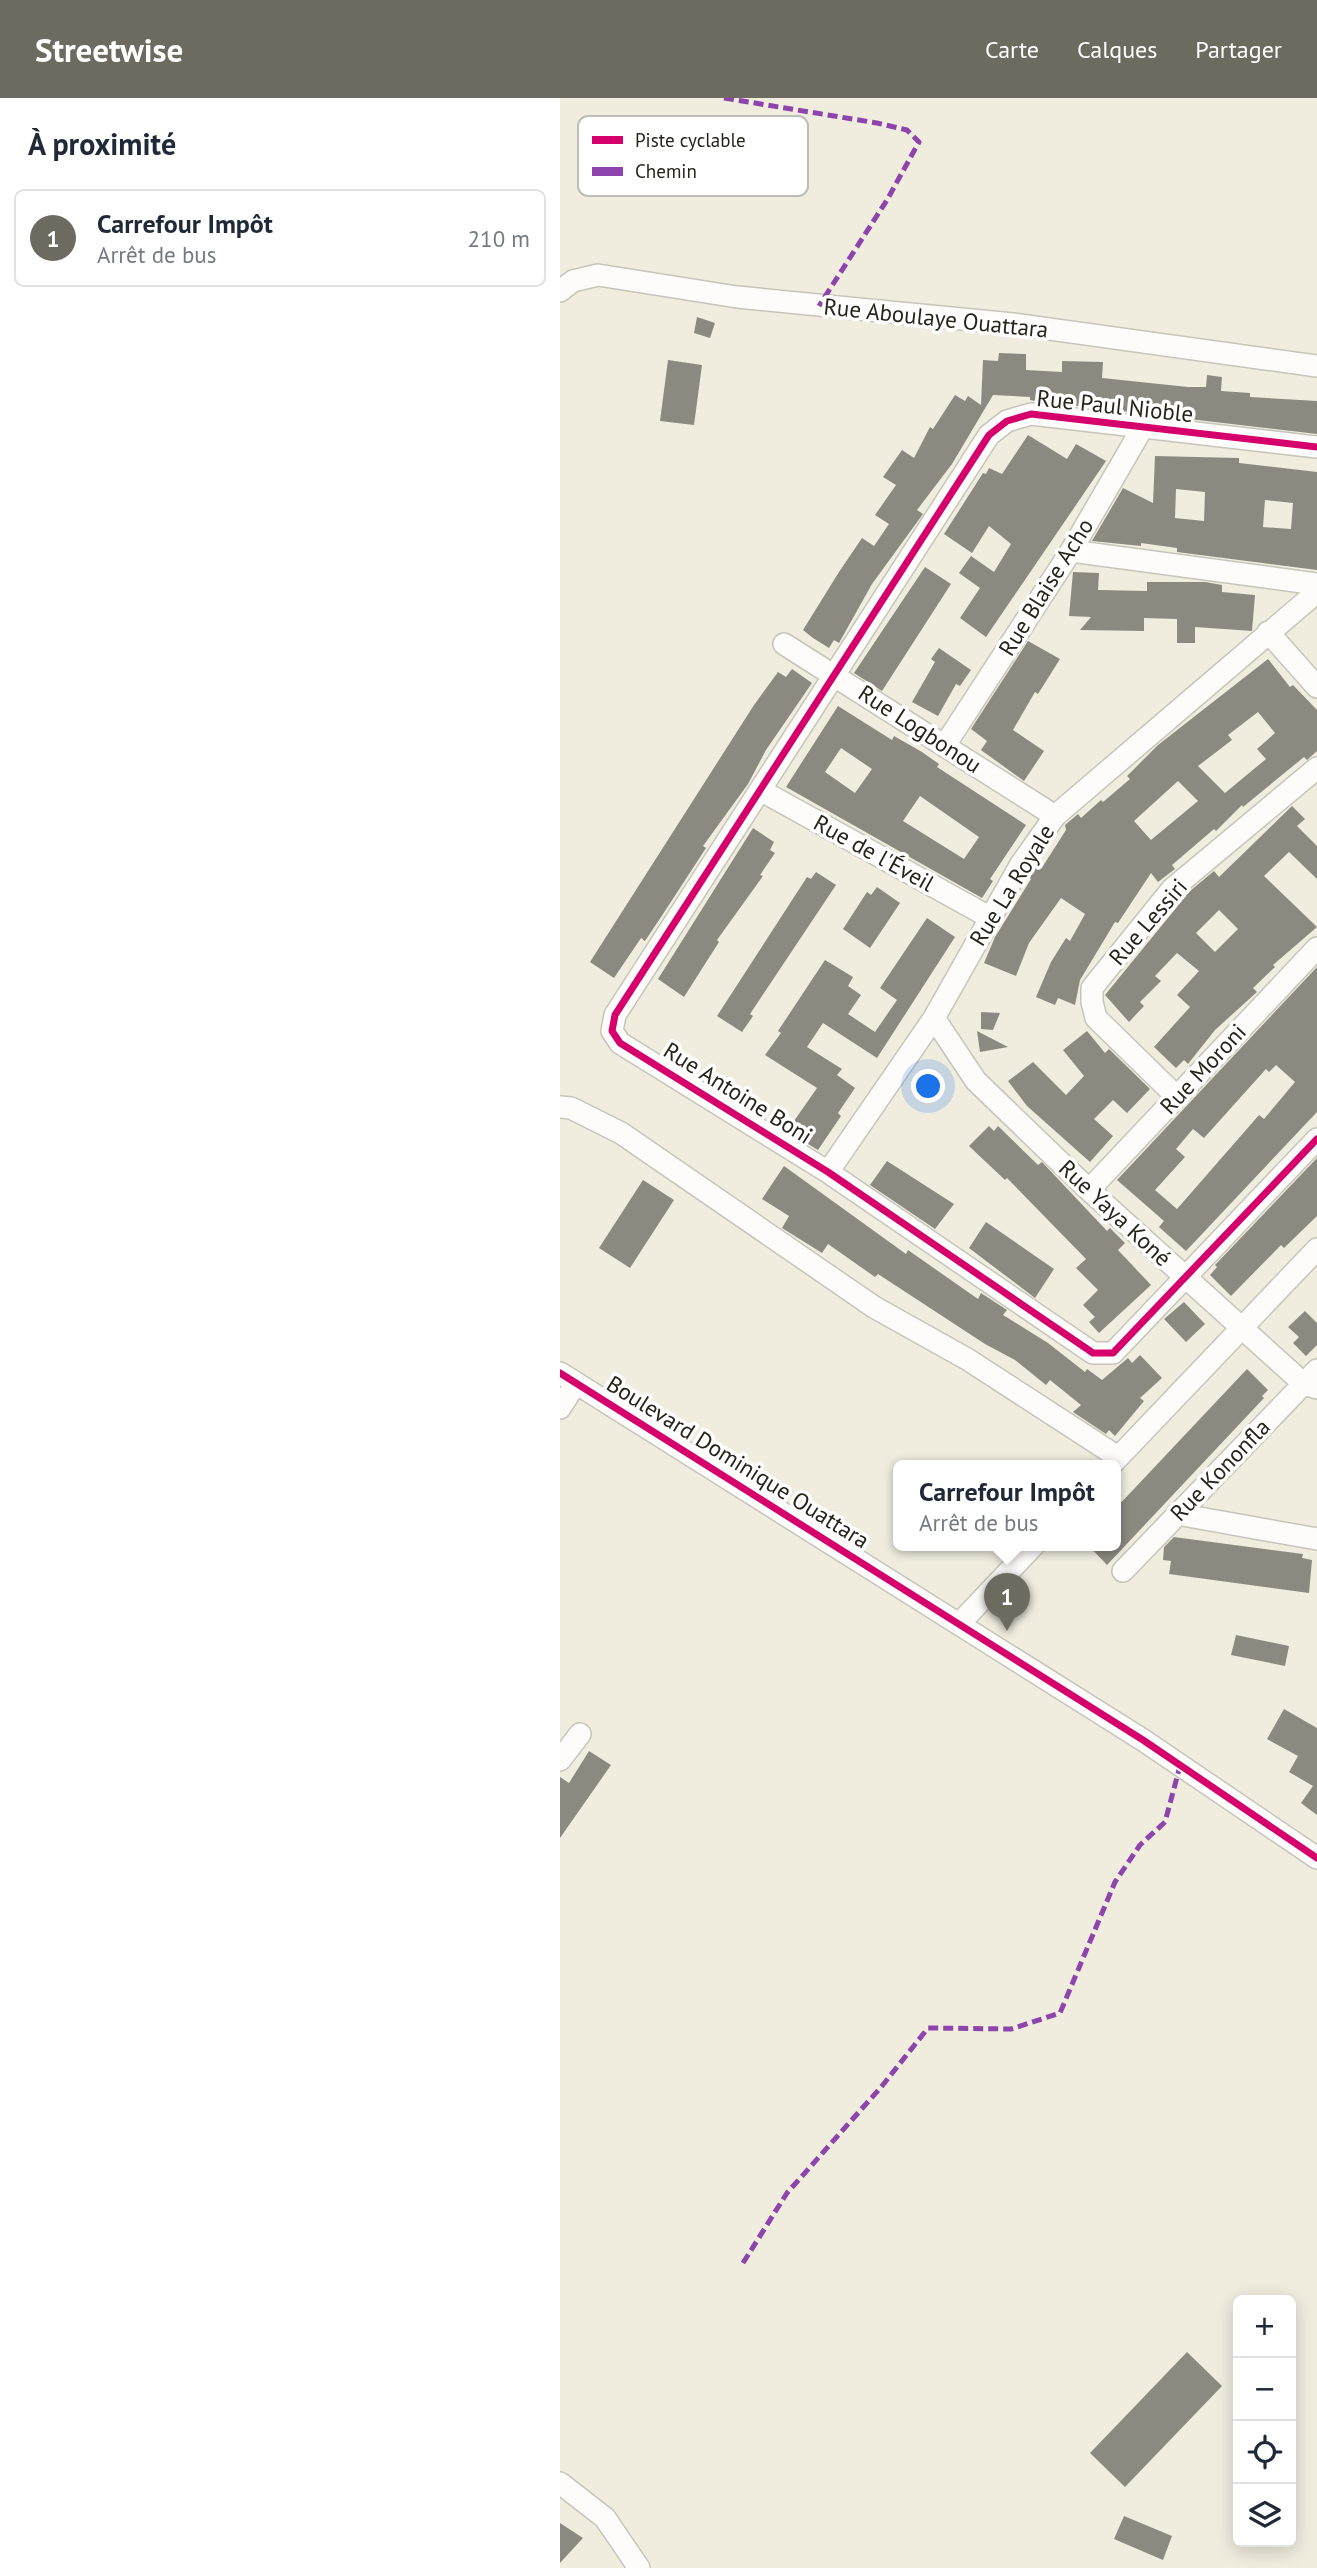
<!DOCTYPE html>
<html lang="fr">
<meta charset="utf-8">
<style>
:root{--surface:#fff;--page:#f2f2f3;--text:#1f2937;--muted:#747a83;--line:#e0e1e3;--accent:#6d6a5f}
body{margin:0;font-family:"PT Sans",sans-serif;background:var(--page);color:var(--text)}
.controls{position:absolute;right:21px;bottom:21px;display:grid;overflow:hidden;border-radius:10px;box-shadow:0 4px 18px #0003}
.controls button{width:63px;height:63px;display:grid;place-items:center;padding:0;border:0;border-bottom:2px solid var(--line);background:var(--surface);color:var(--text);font:35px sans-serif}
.you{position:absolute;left:369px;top:989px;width:24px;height:24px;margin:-18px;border:5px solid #fff;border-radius:50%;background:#1a73e8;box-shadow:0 0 0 10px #1a73e833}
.badge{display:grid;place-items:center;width:46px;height:46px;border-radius:50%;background:var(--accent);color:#fff;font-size:23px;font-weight:700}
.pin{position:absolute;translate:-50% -58px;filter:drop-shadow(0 2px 4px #0008)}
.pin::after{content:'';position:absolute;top:37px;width:24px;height:21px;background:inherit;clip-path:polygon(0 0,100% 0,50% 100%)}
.popup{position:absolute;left:333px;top:1362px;width:228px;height:91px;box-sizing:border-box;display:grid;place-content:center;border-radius:10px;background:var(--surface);filter:drop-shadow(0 2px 5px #0005);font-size:23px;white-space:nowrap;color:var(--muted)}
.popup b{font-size:26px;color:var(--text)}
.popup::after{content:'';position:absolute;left:50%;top:100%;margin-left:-14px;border:14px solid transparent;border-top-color:var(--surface)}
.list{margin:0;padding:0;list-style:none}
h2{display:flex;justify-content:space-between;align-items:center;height:91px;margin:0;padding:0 28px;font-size:30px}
h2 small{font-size:23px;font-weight:400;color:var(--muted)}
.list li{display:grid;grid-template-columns:46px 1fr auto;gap:21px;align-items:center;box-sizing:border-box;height:98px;margin:0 14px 14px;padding:0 14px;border:2px solid var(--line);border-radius:10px}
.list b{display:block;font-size:26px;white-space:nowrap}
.list p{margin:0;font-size:23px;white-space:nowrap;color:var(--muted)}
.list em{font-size:23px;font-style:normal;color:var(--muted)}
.icon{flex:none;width:38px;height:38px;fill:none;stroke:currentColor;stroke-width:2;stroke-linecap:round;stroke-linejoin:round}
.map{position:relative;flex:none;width:757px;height:2470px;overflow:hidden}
header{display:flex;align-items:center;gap:42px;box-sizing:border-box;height:98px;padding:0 35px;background:var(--accent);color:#fff}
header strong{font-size:33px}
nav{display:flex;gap:38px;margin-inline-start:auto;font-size:24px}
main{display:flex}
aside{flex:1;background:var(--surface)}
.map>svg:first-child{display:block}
.building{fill:#8c8a80;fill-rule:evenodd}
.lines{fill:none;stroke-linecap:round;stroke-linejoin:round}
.minor-casing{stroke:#c7c5ba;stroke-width:24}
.minor{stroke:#fdfcfa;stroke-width:21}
.quiet{stroke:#8e44ad;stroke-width:5;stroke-dasharray:10 5;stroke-linecap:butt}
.cycleway-casing{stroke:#fff;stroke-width:11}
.cycleway{stroke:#d6006c;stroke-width:7}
.labels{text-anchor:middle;stroke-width:7;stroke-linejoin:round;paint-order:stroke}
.street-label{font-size:23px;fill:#26241a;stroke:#fff}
.key{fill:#fff;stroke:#bebdba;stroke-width:2}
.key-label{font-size:19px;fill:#26241a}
</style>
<header>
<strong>Streetwise</strong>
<nav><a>Carte</a><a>Calques</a><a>Partager</a></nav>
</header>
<main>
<aside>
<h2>À proximité<small></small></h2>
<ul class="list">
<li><span class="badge">1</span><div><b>Carrefour Impôt</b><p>Arrêt de bus</p></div><em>210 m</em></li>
</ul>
</aside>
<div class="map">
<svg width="757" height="2470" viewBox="0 0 757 2470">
<rect width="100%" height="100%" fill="#f0eddf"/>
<path class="building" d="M98,21l15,3 -8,51 -17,-3 1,-8 -28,-4 5,-30 30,4z
M137,219l18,6 -5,15 -16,-5z
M439,255l27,1v16l36,2v-11l41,1 -1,16 86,9h18l1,-12 15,2 -1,14 29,2v4l67,4v33l-281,-33 -6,-1v-3l-37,-2 -41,69 -35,46 6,4 -51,70 -33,59 -5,-3 -5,8 -16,-10 -10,-8 36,-58 23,-34 12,8 15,-22 -14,-9 21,-30 -13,-8 19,-27 12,8 16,-31 3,2 22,-34 10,6 3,-5 13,9 2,-45 15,1z
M108,262l34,5 -8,60 -34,-4z
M468,337l39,24 9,-15 30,17 -120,176 -26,-19 20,-30 -21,-15 12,-17 23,16 17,-28 -22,-18 -17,27 -28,-19 39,-61 3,1 3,-6 13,6z
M595,358l84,2v5l78,9v98l-140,-18v-4l-36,-5v3l-49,-5 31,-53 30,15zM616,391l29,3 -1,29 -29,-3zM705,402l28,3 -2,26 -28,-2z
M365,469l26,17 -69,107 -28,-18z
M513,474l26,1 -1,17 49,1v-9h58l17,3v7l33,3 -3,36 -57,-4v16h-18v-24l-33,-1v13l-64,-1 11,-13 -22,-1z
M468,543l32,18 -22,35 -3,-2 -22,38 31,21 -20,30 -43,-31 6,-9 -16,-12z
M379,550l32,22 -11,16 -4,-2 -18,32 -26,-14 23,-40 -4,-3z
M708,561l22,28 3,-2 24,25v41l-10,9 -3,-3 -61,50 -1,-2 -26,26 -2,-2 -42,36 3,4 -17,13 -7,-9 -33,50 -3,-1 -35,58 -5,25 -17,-7 -3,7 -19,-8 15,-35 15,-24 4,3 15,-27 -24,-16 -32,45 -13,33 -32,-13 11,-26 36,-58 -2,-2 2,-4 7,-10 5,3 23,-36 -1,-5 13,-11 3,4 20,-18 2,2 27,-23 -3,-3 31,-31zM698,614l17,21 -18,16 9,10 -41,34 -27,-27 34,-26 -4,-5zM618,683l20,20 -47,39 -17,-19z
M232,571l20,14 -46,67 -18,34 -45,62 3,2 -43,66 -18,27 -4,-3 -27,40 -24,-16 164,-257 24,-33 8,5z
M278,608l54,34 2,-4 28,16 17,12 -2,3 89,58 -36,54 3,2 -11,17 -196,-111zM281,650l31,21 -17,24 -30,-21zM360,698l59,41 -15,22 -61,-38z
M732,708l13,13 -8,7 20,20v33l-28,-27 -25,24 53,51 -44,38 2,2 -22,21 4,4 -42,38 -27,34 -4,-4 -8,8 -22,-21 36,-40 -13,-12 22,-24 -22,-18 -22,23 6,5 -21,21 4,4 -15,16 -24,-27 85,-104 24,-20 5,6zM659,812l19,19 -23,23 -19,-19z
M193,730l21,14 -4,8 5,3 -15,22 3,1 -46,64 2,2 -35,55 -26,-18z
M256,774l20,13 -86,129 3,2 -11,16 -25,-16 90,-139 4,2z
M317,789l23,16 -30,45 -27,-19 24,-37 4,3z
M367,820l28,19 -78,121 -54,-35 -16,24 35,22 -5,6 18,13 -17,25 3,3 -23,34 -31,-19 30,-43 -52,-33 16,-22 -3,-2 47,-71 28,17 -5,9 13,9 -13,19 27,18 22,-32 -17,-12z
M757,869v145l-131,139 -27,-24 5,-6 -47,-41zM716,967l19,17 -31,37 -5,-4 -82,94 -22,-19 30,-33 -9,-8 17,-20 11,9 62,-69 3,3z
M421,914l19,1 -7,17 -12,-1z
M417,933l31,16 -28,5z
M527,933l18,22 4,-4 41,40 -23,24 -14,-13 -19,19 19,17 -23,26 -63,-56 -19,-25 25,-19 33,33 18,-19 -21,-26z
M429,1028l5,5 4,-5 40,39 4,-3 65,69 3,-3 15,15 -7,7 33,35 -52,48 -10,-11 6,-5 -12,-12 15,-15 -22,-22 10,-9 -79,-81 -2,2 -36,-34z
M757,1060v58l-33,32 -3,-3 -50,51 -21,-21 7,-8 -2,-2z
M327,1063l67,43 -19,25 -65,-44z
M224,1068l122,88 2,-4 70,49 3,-6 26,17 -4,5 45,28 37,29 2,-3 15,11 26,-22 4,5 8,-8 22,23 -22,20 4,3 -29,35 -6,-6 -3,4 -33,-22 8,-7 -31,-25 -4,5 -31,-25 -30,-16 -107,-70 -3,3 -47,-33 -6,9 -40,-25 7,-12 -27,-17z
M83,1082l31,20 -44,68 -31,-20z
M426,1124l68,47 -19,29 -66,-50z
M624,1204l21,22 -19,18 -22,-23z
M745,1213l12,12v22l-11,11 -13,-13 6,-6 -11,-10z
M687,1271l21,21 -6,6 2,2 -157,167 -19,-20h28v-37z
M614,1439l129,17 -1,4 10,2 -3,33 -140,-19 2,-13 -8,-1 1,-13z
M676,1537l53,11 -4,20 -54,-11z
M724,1611l33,19v87l-16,-12 12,-17 -24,-14 9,-16 -31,-17z
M29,1653l22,14 -51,73v-61l9,6z
M627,2254l35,34 -97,101 -35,-34z
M564,2418l48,20 -9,24 -49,-21z
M0,2425l23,15 -23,25z"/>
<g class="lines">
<g class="minor-casing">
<path id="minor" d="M0,193l13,-10 25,-6 139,22 276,27 304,42
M757,349l-286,-33 -24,7 -18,14 -374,580 -3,16 8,12 208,129 265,181h20l204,-214
M511,453l246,33
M708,534l49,55
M224,546l271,172
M385,647l126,-194 72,-124
M200,692l229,127
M374,920l42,63 113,109 215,194 13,4
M617,999l-81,-79 -4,-16v-14l80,-99 145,-121
M0,1009l11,1 50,25 253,174 93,52 151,98
M268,1074l106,-154 87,-154 34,-48 262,-224
M529,1092l228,-242
M0,1275l583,367 174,118
M0,1310l16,-25
M551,1367l206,-216
M617,1416l140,25
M563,1473l194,-201
M399,1526l75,-79
M0,1662l20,-26
M0,2385l45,35 34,50"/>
</g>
<use href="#minor" class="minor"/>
<path class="quiet" d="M164,0l153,25 30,7 12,12 -32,58 -68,106
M183,2165l44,-70 95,-107 46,-58 83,1 49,-16 55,-131 25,-37 25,-23 15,-56"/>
<g class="cycleway-casing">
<path id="cycleway" d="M757,349l-286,-33 -24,7 -18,14 -374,580 -3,16 8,12 208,129 265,181h20l204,-214
M0,1275l583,367 174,118"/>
</g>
<use href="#cycleway" class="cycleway"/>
</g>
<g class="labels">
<g class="street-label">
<text transform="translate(376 220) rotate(6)" y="8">Rue Aboulaye Ouattara</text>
<text transform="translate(555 308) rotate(6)" y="8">Rue Paul Nioble</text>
<text transform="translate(486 489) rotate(-58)" y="8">Rue Blaise Acho</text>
<text transform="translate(360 631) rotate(33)" y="8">Rue Logbonou</text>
<text transform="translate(314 755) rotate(29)" y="8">Rue de l'Éveil</text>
<text transform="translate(452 787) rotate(-58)" y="8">Rue La Royale</text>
<text transform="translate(588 824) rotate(-49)" y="8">Rue Lessiri</text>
<text transform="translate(643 971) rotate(-47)" y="8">Rue Moroni</text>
<text transform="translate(178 995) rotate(32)" y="8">Rue Antoine Boni</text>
<text transform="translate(555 1115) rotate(43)" y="8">Rue Yaya Koné</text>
<text transform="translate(178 1364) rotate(32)" y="8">Boulevard Dominique Ouattara</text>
<text transform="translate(660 1372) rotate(-46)" y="8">Rue Kononfla</text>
</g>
</g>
<rect x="18" y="18" width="230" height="80" rx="10" class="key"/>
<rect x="32" y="38" width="31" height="8" fill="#d6006c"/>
<rect x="32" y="69" width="31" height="9" fill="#8e44ad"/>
<g class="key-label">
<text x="75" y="49">Piste cyclable</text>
<text x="75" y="80">Chemin</text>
</g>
</svg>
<div class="controls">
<button>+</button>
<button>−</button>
<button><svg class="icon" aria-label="locate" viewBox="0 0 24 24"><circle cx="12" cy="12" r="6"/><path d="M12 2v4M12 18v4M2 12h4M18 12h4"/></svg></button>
<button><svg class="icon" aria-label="layers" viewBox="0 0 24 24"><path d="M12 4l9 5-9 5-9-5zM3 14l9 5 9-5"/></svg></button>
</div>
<div class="you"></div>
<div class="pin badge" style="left:447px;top:1533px">1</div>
<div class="popup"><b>Carrefour Impôt</b>Arrêt de bus</div>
</div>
</main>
